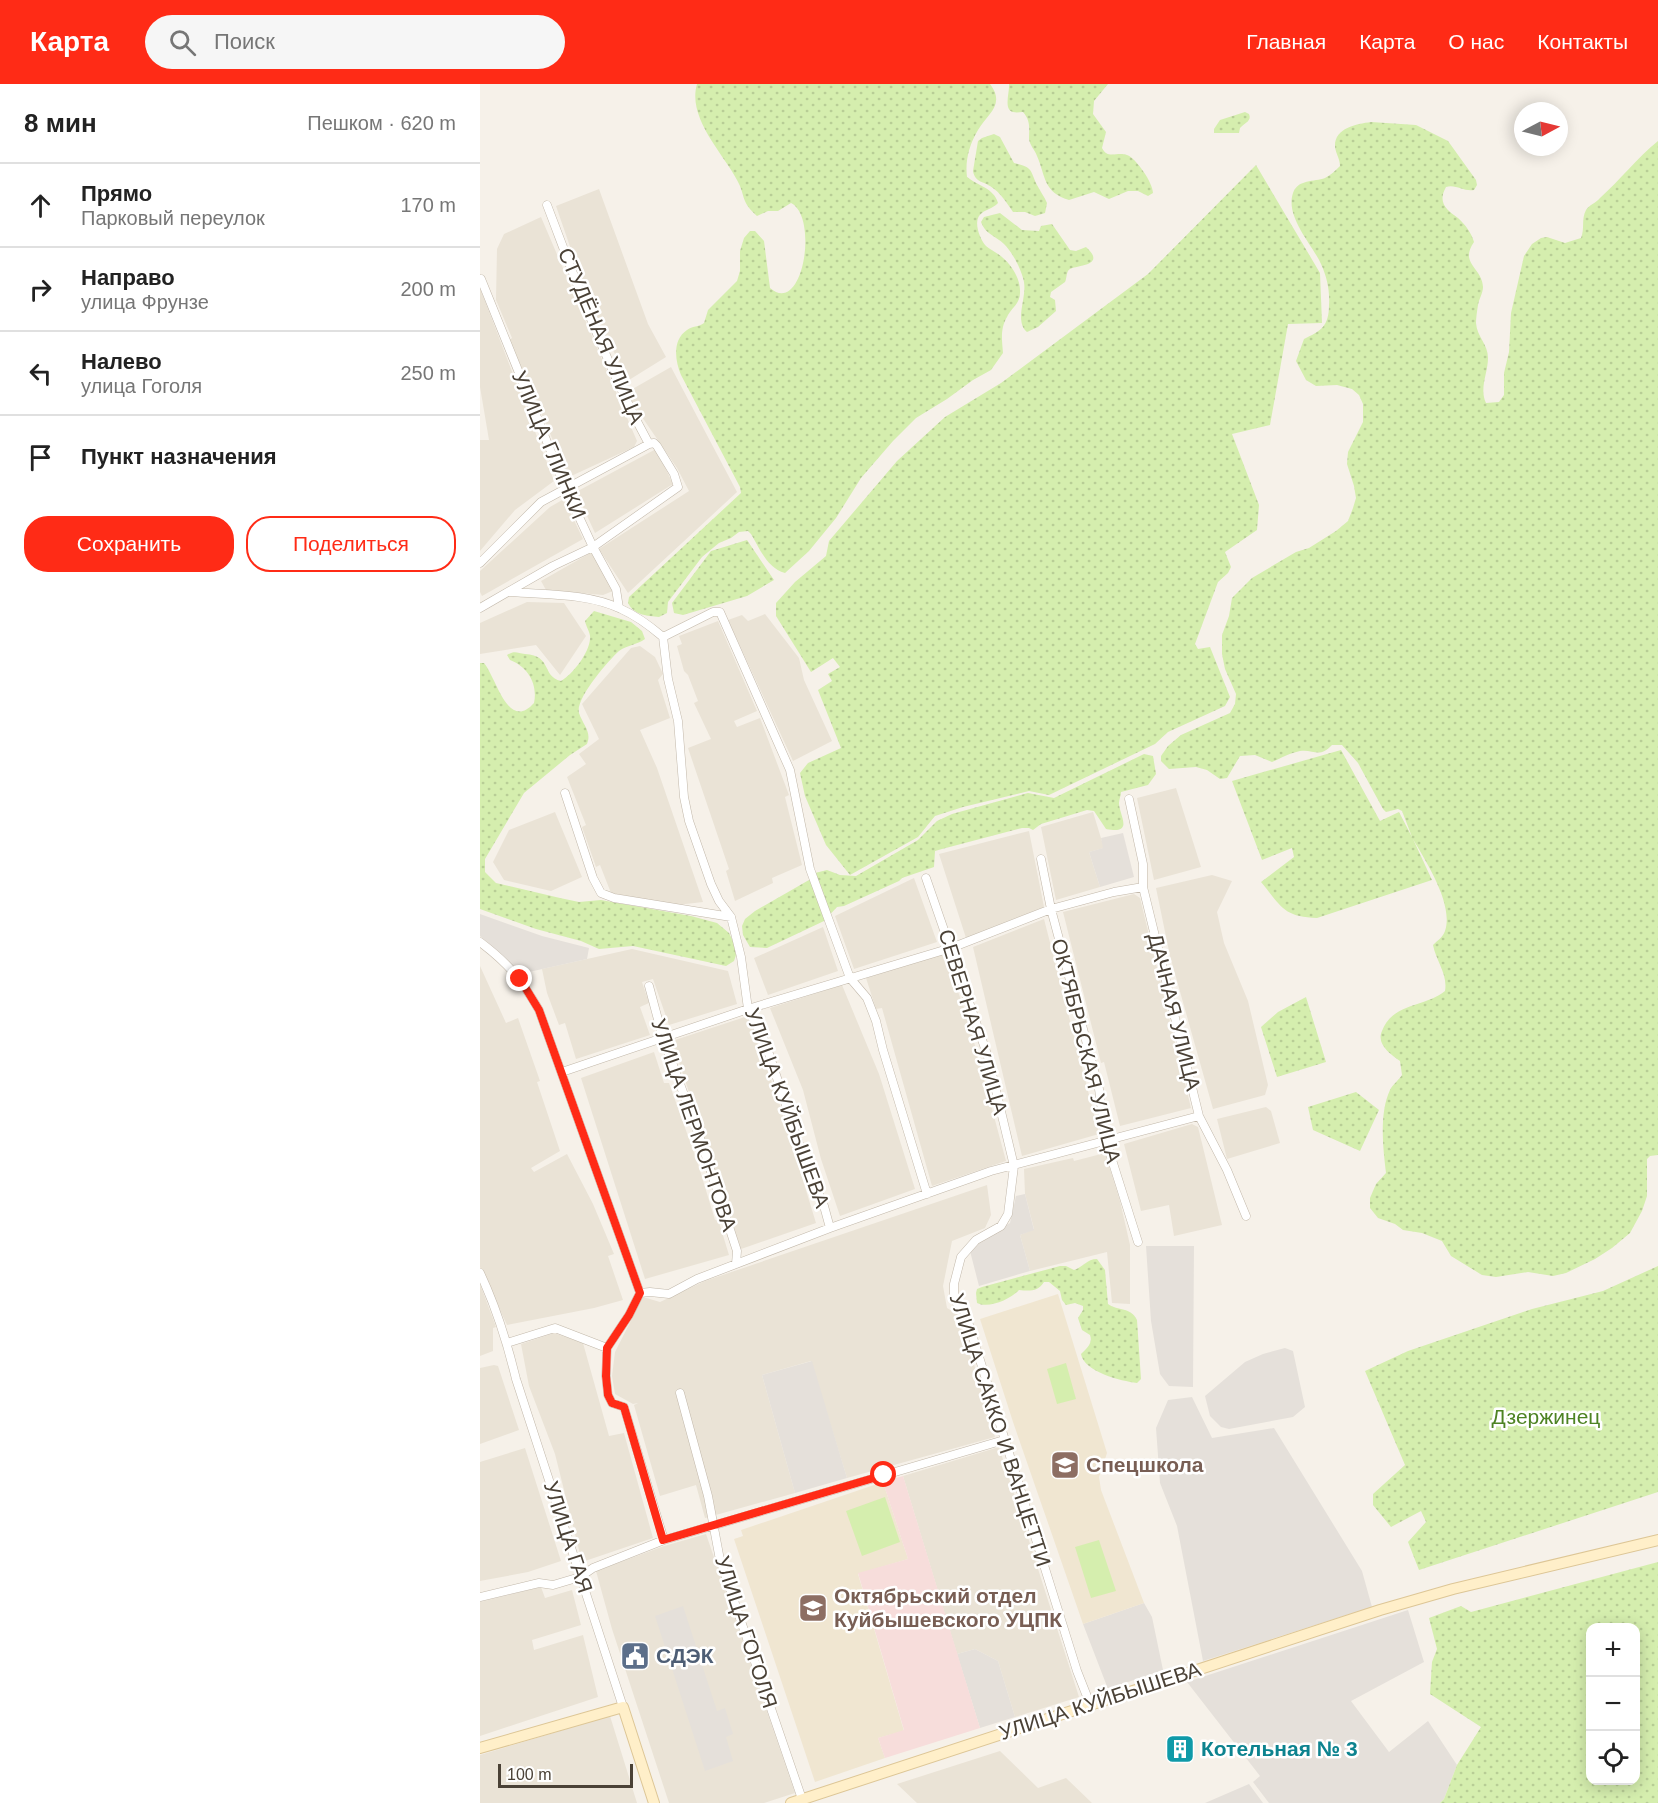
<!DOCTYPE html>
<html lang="ru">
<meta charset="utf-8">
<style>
:root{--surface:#fff;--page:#f6f6f6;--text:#222;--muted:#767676;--line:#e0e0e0;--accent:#ff2b16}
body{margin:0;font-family:Helvetica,sans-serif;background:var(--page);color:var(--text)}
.controls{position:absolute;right:18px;bottom:18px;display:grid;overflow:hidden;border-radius:12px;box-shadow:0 3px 15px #0003}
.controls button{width:54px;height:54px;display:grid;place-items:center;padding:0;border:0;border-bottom:2px solid var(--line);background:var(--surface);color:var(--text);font:30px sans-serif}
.compass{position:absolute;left:1034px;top:18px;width:54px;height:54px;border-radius:50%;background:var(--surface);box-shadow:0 3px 15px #0003;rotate:83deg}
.scale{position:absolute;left:18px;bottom:15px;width:135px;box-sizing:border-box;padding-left:6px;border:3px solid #4a4136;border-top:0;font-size:16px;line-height:21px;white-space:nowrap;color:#4a4136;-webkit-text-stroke:4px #fff;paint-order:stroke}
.stop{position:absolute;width:18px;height:18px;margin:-14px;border:4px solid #ff2b16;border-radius:50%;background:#fff}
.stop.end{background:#ff2b16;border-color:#fff;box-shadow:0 2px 6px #0008}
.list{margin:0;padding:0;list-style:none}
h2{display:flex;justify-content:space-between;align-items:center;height:78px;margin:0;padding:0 24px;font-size:26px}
h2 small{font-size:20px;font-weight:400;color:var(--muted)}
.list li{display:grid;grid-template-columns:39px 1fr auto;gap:18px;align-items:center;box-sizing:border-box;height:84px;padding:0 24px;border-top:2px solid var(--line)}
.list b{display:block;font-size:22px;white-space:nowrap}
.list p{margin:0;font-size:20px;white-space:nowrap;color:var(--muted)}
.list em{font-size:20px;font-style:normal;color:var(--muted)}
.actions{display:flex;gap:12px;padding:18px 24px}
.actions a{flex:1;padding:14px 0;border:2px solid var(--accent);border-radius:24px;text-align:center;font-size:21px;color:var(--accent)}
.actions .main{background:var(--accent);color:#fff}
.icon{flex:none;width:33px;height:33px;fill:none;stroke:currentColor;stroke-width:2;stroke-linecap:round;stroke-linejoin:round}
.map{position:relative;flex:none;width:1178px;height:1719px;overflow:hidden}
header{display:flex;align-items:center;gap:36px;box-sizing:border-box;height:84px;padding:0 30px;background:var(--accent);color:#fff}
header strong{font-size:28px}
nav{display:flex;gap:33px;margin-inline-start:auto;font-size:21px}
.search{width:420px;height:54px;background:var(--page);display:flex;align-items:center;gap:15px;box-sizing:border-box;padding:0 21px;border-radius:33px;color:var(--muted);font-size:22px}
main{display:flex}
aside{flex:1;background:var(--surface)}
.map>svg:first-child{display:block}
.residential{fill:#eae3d6}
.industrial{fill:#e5e0da}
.education{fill:#f0e6d1}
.medical{fill:#f7dddb}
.grass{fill:url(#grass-dots);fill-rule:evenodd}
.park{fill:#d5eeae}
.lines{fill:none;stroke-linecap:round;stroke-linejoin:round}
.street-casing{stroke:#c2b8aa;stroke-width:9}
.secondary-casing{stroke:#ddc696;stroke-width:12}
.street{stroke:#fff;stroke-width:8}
.secondary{stroke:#ffefc9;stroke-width:10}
.route{stroke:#ff2b16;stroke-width:8}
.labels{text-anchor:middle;stroke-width:5;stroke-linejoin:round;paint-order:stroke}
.street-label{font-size:21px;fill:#4a4136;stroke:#fff}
.park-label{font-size:21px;fill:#4d8323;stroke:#fff}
.education-label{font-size:21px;font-weight:bold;fill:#785e54;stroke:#fff;text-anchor:start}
.service-label{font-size:21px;font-weight:bold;fill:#4e5e75;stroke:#fff;text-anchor:start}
.culture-label{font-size:21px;font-weight:bold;fill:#0d838f;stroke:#fff;text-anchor:start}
</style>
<header>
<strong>Карта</strong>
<div class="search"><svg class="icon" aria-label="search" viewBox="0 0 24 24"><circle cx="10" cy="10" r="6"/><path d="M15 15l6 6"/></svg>Поиск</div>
<nav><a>Главная</a><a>Карта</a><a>О нас</a><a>Контакты</a></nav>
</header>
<main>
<aside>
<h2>8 мин<small>Пешком · 620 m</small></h2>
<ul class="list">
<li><svg class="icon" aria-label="ahead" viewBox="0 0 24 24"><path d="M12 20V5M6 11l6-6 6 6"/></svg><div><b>Прямо</b><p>Парковый переулок</p></div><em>170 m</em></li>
<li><svg class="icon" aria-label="right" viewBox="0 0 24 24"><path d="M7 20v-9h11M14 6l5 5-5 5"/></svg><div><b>Направо</b><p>улица Фрунзе</p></div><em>200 m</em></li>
<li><svg class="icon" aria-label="left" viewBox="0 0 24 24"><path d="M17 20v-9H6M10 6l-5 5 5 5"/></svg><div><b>Налево</b><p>улица Гоголя</p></div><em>250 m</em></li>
<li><svg class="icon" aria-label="arrive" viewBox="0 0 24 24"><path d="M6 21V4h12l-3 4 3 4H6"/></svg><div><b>Пункт назначения</b></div></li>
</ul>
<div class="actions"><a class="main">Сохранить</a><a>Поделиться</a></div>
</aside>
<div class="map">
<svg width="1178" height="1719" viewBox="0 0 1178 1719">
<defs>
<pattern id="grass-dots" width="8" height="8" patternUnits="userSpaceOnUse" patternTransform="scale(1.5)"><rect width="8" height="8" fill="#d5eeae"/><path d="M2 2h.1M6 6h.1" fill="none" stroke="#b8cd96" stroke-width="1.8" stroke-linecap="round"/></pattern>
</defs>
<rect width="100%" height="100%" fill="#f6f1e9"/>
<path class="residential" d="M119,105l49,135 18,33 -37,23 -36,-67 -37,-107z
M61,133l96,224 -3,6 -65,30 -60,-137 3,-2 -16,-38 1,-51 7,-15z
M0,204l74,193 -39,29 -35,41v-111h9l-9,-53z
M191,283l66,125 -109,101 -29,-44 90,-58 -12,-23 -46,-67 -2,-10z
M176,365l17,35 -78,49 -19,-41z
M84,415l19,40 -101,57 -2,-4v-21l70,-64z
M112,468l21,37v2l-10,4 -57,-5 -5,-9z
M47,518l37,1 22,33 -26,39 -24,-30 -56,9v-31z
M285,530l34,44 5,22 28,61 -39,20 -65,-141 14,-5 6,6z
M238,537l39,90 -23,10 3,6 23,-9 29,77 -4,2 17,68 -30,13 1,5 -38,18 -9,-30 3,-2 -41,-121 23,-9 -17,-36 4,-2 -10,-26 -4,-4 -7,-25 5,-2 -3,-8z
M160,562l15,11 8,17 -5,6 12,38 -30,12 17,38 46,134 -26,3 -66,-12 -11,-28 -4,2 -14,-40 4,-2 -19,-48 19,-13 -7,-10 20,-15 -17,-35 49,-56z
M696,704l25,79 -47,13 -17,-82z
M75,728l27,65 -31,14 -47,-11 -11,-18 16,-32z
M613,728l11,36 -15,4 11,35 -44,13 -15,-73z
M549,747l15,76 -78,31 -27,-84z
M732,791l20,6 -15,31 7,31 24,58 20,84 -3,10 -52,14 -43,-153 -14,-68z
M434,794l23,64 -83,27 -19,-53z
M654,810l6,4 51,210 -71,18 -16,-64 -3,1 -38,-151z
M564,835l55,215 -77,22 -49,-209z
M343,843l15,44 -70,24 -14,-37z
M152,865l96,22 9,33 -68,21 -16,-46 -11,3 7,21 -9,4 10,28 -74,24 -11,-36 -6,2 -12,-32 -5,-24z
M464,870l23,62 39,145 -74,25 -50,-178 -6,1 -10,-31z
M0,882l26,57 12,-5 22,63 -3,1 23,69 -29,17 3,4 33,-18 26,50 21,50 -6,2 15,44 -29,8 -87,17 -27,-58z
M362,901l37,89 36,115 -75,27 -19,-57 -18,-69 -33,-82z
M268,932l31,86 37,121 -75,26 -69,-208z
M174,968l10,31h5l29,81 17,56 3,-1 11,36 -84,24 -64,-201z
M786,1023l5,4 9,32 -53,16 -10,-40z
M712,1040l6,3 24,98 -48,11 -5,-31 -28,6 -17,-67z
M625,1069l15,48 10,44v59l-18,-1 -5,-51 -77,19 -10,-36 14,-6 -9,-35 -1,-25 49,-11 1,3z
M507,1101l4,30 -6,13 -33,13 -9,45 4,22 13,8 35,121 -148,41 -36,-117 -49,14 33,118 -90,25 -9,-33 -36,11 -26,-91 4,-2 -5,1 -18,-10 -3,-18 3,-24 28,-55 17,5 45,-21z
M0,1200l16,43 -3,1v23l-13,5z
M74,1249l29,10 26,93 15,-3 29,105 -71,24 -27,-108 -26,-68 -8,-42z
M14,1281l4,1 21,64 -39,14v-76z
M519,1363l80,250 -64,20 -17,-56 -23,-12 -18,5 -54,-178z
M45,1364l36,113 -33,11 -48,9v-119z
M226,1450l89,259 -31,10h-95l-57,-174 -16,-58 68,-25z
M61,1503l4,11 27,-8 9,35 -49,15 2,10 49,-15 15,62 -118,39v-134z
M130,1632l27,87h-157v-48z
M520,1667l38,37 28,-10 26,25h-175l-20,-19z"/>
<path class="industrial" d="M643,749l11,44 -34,10 -11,-35 14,-4 -2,-10z
M0,830l62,22 47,12 -2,11 -67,15 -19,-20 -21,-18z
M545,1110l9,36 -14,5 10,36 -51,15 -9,-35 18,-16 22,-12 6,-27z
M666,1162h48l-1,141 -24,-1 -9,-12 -9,-53z
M805,1264l8,3 12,56 -12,10 -64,12 -8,-2 -11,-11 -5,-20 40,-34 18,-8z
M332,1277l35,117 -52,15 -33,-118z
M712,1313l20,41 62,-10 88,143 10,36 -169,54 -26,-135 -17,-43 -4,-55 12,-28z
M664,1519l8,14 11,53 -55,19 -25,-65z
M203,1522l34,105 8,-3 8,26 -7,3 7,24 -28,10 -50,-155z
M928,1526l16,52 -73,39 38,51 39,-31 29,44 -13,34 -4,4h-171l-16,-21 7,-6 -73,-94z
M495,1565l23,12 17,56 -35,11 -23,-74z
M769,1700l14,19h-58z"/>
<path class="education" d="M578,1210l49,159 -8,24 2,13 43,113 -61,21 -70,-202 -33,-103z
M403,1398l25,77 -50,15 46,157 -26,7 7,20 -70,24 -81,-243 9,-3 -2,-6z"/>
<path class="medical" d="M423,1392l77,252 -95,30 -7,-20 26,-8 -46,-157 50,-14 -25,-77z"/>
<path class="grass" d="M217,0h293c16,21 -3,30 -12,46 -9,15 -13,31 -11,47 11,9 27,11 31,26 -5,6 -14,6 -19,13 -5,8 1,23 7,30 3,3 8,5 12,8 12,8 23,24 22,39 0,11 -9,15 -13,24 -7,12 -5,23 -4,36l-12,17 -18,10 -26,19 -31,19 -23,23 -32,37 -25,40 -27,33 -24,22c-18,-5 -25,-24 -34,-39l-3,-3 -9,1 -8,6 -12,5 -17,14 -34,45 -1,11 -8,4c-12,-1 -25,-2 -31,-14l1,-6 112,-104 -1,-6 -59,-112c-6,-14 -9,-35 6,-45 5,-4 12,-3 17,-7l4,-13 29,-29 3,-10v-20l4,-13 6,-7h5l9,10 6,47c33,29 49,-71 21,-85l-13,8h-10l-11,5c-17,-15 -11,-20 -20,-36 -14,-27 -50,-62 -40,-96z
M529,0h99l-14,17 -1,13 13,18 -4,16c6,12 15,3 25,7 9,3 26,28 26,38l-5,3 -10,-5h-10l-19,8 -15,-7 -25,8c-26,-8 -23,-23 -32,-44 -2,-6 -7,-10 -8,-17 0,-10 2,-18 -6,-27 -3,0 -6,1 -10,0 -10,-2 -3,-21 -4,-28z
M765,28l4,2c3,7 -4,9 -9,14l-1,5h-25v-4l6,-9z
M891,38l45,3 32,16 28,39 1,5 -3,5c-10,2 -18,-6 -28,-3 -9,16 1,23 12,31 7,6 14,16 16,24 -15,22 8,25 9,45 0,6 -4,12 -5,18 -1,6 -2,13 -2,18 1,14 12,21 12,35 0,15 -9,30 -2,45l13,-1 5,-7v-22l5,-21 2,-39 13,-57 8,-12 9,-6 6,-1 18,6 16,-5c4,-9 0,-19 5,-28 3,-5 10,-7 14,-12 20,-18 37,-40 58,-57v1014l-8,1 -3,3v37l-5,15 -12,22 -18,15 -17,11 -29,14 -13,3 -25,-4 -32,5 -14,-2 -31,-19 -9,-15 -20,-8 -19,-3 -8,-6 -17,-6 -8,-10v-10l6,-14 10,-11c-3,-25 -7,-60 4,-83 3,-6 9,-10 12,-15l-2,-14c-10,-7 -24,-17 -18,-30 10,-28 44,-24 63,-40 3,-17 -9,-30 -12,-46 5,-5 10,-8 12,-14 9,-27 -19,-69 -32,-92l19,41 -115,38c-34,-1 -36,-12 -56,-36l33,-25 -2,-9 -30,12 -30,-79 109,-31 39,71 19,-9 13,25 -10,-26 -4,-2 -12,3 -3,-3 -25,-46 -16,-18h-10c-13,14 -18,4 -32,6 -10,2 -19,7 -28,11l-17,-7 -15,1 -13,22 -7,1 -13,-9 -11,-3 -27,2 -8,-8v-5l7,-10 13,-11 49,-22 5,-9 1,-10 -11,-25 -3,-15v-19l7,-19 3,-18 20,-20 44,-26 13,-4 27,-17 12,-10 5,-13 3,-10 -2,-12 -7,-22 1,-12 15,-30v-18l-4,-9 -7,-6 -15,-4 -21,1 -10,-6 -10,-19 8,-22c17,-8 25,-13 25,-34 1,-14 -2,-28 -8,-41 -9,-20 -36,-47 -28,-71 5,-14 21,-11 32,-15 6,-3 10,-7 15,-12 0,-7 -4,-12 -5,-19 -1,-19 21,-23 36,-25z
M514,50l6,3 14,26c19,4 16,7 23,22 3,6 7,11 10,18l-2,10 -10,3 -10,-4h-12c-7,-10 -12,-19 -23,-26 -8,-5 -15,-4 -17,-15l5,-30 4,-3z
M776,81l64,108 2,50 -34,1 -18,101 -38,9 27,71 -2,25 -32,22 6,15 -3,6 -10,9 -23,62 3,5 12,-2 20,50 -5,9 -57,26 -13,12 -106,51 -20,-4 -66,16 -28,9 -17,21 -68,38 -24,-30 -21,-49 -5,-23 8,-10 33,-15 -23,-58 14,-9 -4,-7 12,-7 -7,-9 -22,14 -35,-56v-13l19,-21 31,-26 3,-15 68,-80 48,-44 56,-34 147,-109z
M520,129l22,17 17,1 2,-5 11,-2 18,26 6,1 10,-4c21,19 -9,18 -16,22 -4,2 -3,9 -5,13l-14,10 -1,5 5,3 1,11 -18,16 -11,5c-14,-12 2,-37 -4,-54 -3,-11 -11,-26 -19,-34 -8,-8 -19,-10 -23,-22l3,-5z
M267,456l27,40 -27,16 -64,19 -9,-2 -2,-10 39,-52z
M114,527l37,11 11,9 3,8c-8,6 -18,6 -26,12 -11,10 -44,48 -40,62 4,12 13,19 8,31l-17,11 -46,38 -39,66v13l11,11 64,15 19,4 22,-2 90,16 26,7 12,10 5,10 2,12 -2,6 -8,5 -93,-20 -34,3 -18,-8 -45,-12 -56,-20v-246h4c13,16 24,69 50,40 4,-19 -6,-36 -24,-43l-3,-5c8,-5 10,-2 18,-1 28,2 16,22 36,27 12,-7 28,-28 29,-42 1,-6 -4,-12 -5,-18z
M664,670l9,2 3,18 -8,11 -27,7c0,3 -2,8 -2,11 0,12 16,32 -13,26l-12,-18 -7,-1 -46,14 -8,6 -4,-2h-7l-80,21 -7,2 -1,16 -32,11 -3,3 -55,25 -7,1 -13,14 -57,27 -17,-1 -7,-12 -1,-9 3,-7 10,-8 54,-31 6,-7 12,-3 13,5 16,1 62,-36 19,-19 15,-7 76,-21 26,5z
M826,913l20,65 -49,15 -16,-50 17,-15z
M876,1008l23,18 -19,41 -47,-21 -5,-23z
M617,1175l8,11 3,34c10,7 23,3 29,16l4,59 -4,4c-16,-2 -53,-11 -56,-29 6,-6 12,-11 9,-19l-8,-5 -4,-12 5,-8v-4l-8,-3 -9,2 -4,-5 -2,-9 -11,-9h-5c-6,10 -15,9 -25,8 -8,9 -30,19 -42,13l-1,-10 1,-4 5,-2 78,-21h6l8,4c9,-3 13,-11 23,-11z
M1178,1182v226l-239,78 -11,-28 18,-20 -5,-11 -30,16 -18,-22v-11l32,-29 -40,-94 43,-20 124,-42 71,-18z
M1178,1478v241h-218l4,-4 13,-34 24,-38 -51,-33 2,-32 5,-13 -8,-31 32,-12 10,6zM1110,1544h46v152h-46z"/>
<path class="park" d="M586,1279l10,36 -19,5 -10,-35z
M405,1413l15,45 -38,14 -16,-45z
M619,1456l17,51 -25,7 -16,-51z"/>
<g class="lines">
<g class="street-casing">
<path id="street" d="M1,195l85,210 27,58 23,42 3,19
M0,479l61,-61 108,-58
M31,508c35,3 77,1 110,17 16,7 29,17 42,28
M0,524l73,-42 40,-19 85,-60 -4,-13 -17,-28 -3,-3 -5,1c-42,-76 -71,-158 -102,-239
M183,553l50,-25h7l70,158 20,99 40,109 17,20 9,23 7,29 44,144
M183,553l5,42 10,42 6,76 5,24 22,63 8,17 12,16 10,40 7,52 17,33 40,120 19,44 6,22
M85,709l28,85 8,15 13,5 117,19
M649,715l14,65v23l56,229 28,54 19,46
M561,775l10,50 48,180 7,52 32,101
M446,794l62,179 26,109 -6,48 -7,12 -25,14 -15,17 -7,27v13l4,9 7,6 112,359 13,33
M0,858c29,22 41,37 59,68l101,283
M169,902l14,52 38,103 36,110 -1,13
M82,988l186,-63 203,-61 100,-39 63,-17 29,-5
M0,1189c16,34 27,69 36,106l107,328
M160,1209l10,-1 19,2 28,-15 133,-51 161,-57 208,-55
M160,1209l-11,22 -22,33 -1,28 2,19 4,8 12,4 40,133
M27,1259l48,-15 52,20
M200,1309l28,103 12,64 82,239
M0,1513l59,-14 14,2 27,-8 13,-9 71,-28 340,-100"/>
</g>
<g class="secondary-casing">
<path id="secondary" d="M0,1664l143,-41 31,96
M311,1719l589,-193 73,-21 205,-49"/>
</g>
<use href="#street" class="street"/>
<use href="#secondary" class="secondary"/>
</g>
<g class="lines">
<path class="route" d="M40,895l19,31 101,283 -11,22 -22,33 -1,28 2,19 4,8 12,4 39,133 221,-65"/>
</g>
<defs>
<g id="school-square" transform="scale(1.5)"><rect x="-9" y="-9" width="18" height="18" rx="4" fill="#8d6e63" stroke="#fff"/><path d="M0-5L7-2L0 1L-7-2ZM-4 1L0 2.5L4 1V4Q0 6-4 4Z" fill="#fff"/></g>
<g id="university-square" transform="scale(1.5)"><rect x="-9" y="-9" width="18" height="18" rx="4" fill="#8d6e63" stroke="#fff"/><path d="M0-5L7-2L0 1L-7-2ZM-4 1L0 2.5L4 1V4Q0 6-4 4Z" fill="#fff"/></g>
<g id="civic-square" transform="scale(1.5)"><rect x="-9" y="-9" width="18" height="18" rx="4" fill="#5c6f8a" stroke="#fff"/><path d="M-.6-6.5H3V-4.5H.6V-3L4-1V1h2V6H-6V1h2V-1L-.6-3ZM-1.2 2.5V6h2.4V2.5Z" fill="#fff"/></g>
<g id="building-square" transform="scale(1.5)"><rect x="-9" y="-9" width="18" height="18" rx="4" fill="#0f9aa8" stroke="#fff"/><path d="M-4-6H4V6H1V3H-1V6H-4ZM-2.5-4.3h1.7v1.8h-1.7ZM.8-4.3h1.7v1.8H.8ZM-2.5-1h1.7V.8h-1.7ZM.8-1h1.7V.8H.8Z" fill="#fff"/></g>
</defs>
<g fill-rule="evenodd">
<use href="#school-square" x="585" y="1381"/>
<use href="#university-square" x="333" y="1524"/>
<use href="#civic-square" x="155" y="1572"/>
<use href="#building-square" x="700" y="1665"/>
</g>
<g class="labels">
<g class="street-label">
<text transform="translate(121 252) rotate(67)" y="7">СТУДЁНАЯ УЛИЦА</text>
<text transform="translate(69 361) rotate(67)" y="7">УЛИЦА ГЛИНКИ</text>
<text transform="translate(694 928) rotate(76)" y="7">ДАЧНАЯ УЛИЦА</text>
<text transform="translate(493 938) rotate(73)" y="7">СЕВЕРНАЯ УЛИЦА</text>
<text transform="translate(606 967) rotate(76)" y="7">ОКТЯБРЬСКАЯ УЛИЦА</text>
<text transform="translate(307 1024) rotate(70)" y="7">УЛИЦА КУЙБЫШЕВА</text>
<text transform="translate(214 1041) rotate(71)" y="7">УЛИЦА ЛЕРМОНТОВА</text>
<text transform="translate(520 1346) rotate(72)" y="7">УЛИЦА САККО И ВАНЦЕТТИ</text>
<text transform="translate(88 1453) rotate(72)" y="7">УЛИЦА ГАЯ</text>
<text transform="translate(266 1548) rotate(72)" y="7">УЛИЦА ГОГОЛЯ</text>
<text transform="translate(620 1617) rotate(-18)" y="7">УЛИЦА КУЙБЫШЕВА</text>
</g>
<g class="park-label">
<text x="1066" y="1340">Дзержинец</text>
</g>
<g class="education-label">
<text x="606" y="1388">Спецшкола</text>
<text x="354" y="1519">Октябрьский отдел<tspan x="354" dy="24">Куйбышевского УЦПК</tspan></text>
</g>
<g class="service-label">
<text x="176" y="1579">СДЭК</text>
</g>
<g class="culture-label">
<text x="721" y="1672">Котельная № 3</text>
</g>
</g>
</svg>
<div class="controls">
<button>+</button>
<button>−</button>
<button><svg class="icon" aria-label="locate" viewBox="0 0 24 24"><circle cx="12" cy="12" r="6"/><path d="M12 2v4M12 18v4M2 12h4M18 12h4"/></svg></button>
</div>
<svg class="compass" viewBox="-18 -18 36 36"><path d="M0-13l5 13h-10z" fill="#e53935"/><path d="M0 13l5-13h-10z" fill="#767676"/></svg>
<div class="scale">100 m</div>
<div class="stop" style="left:404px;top:1391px"></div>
<div class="stop end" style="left:40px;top:895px"></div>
</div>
</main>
